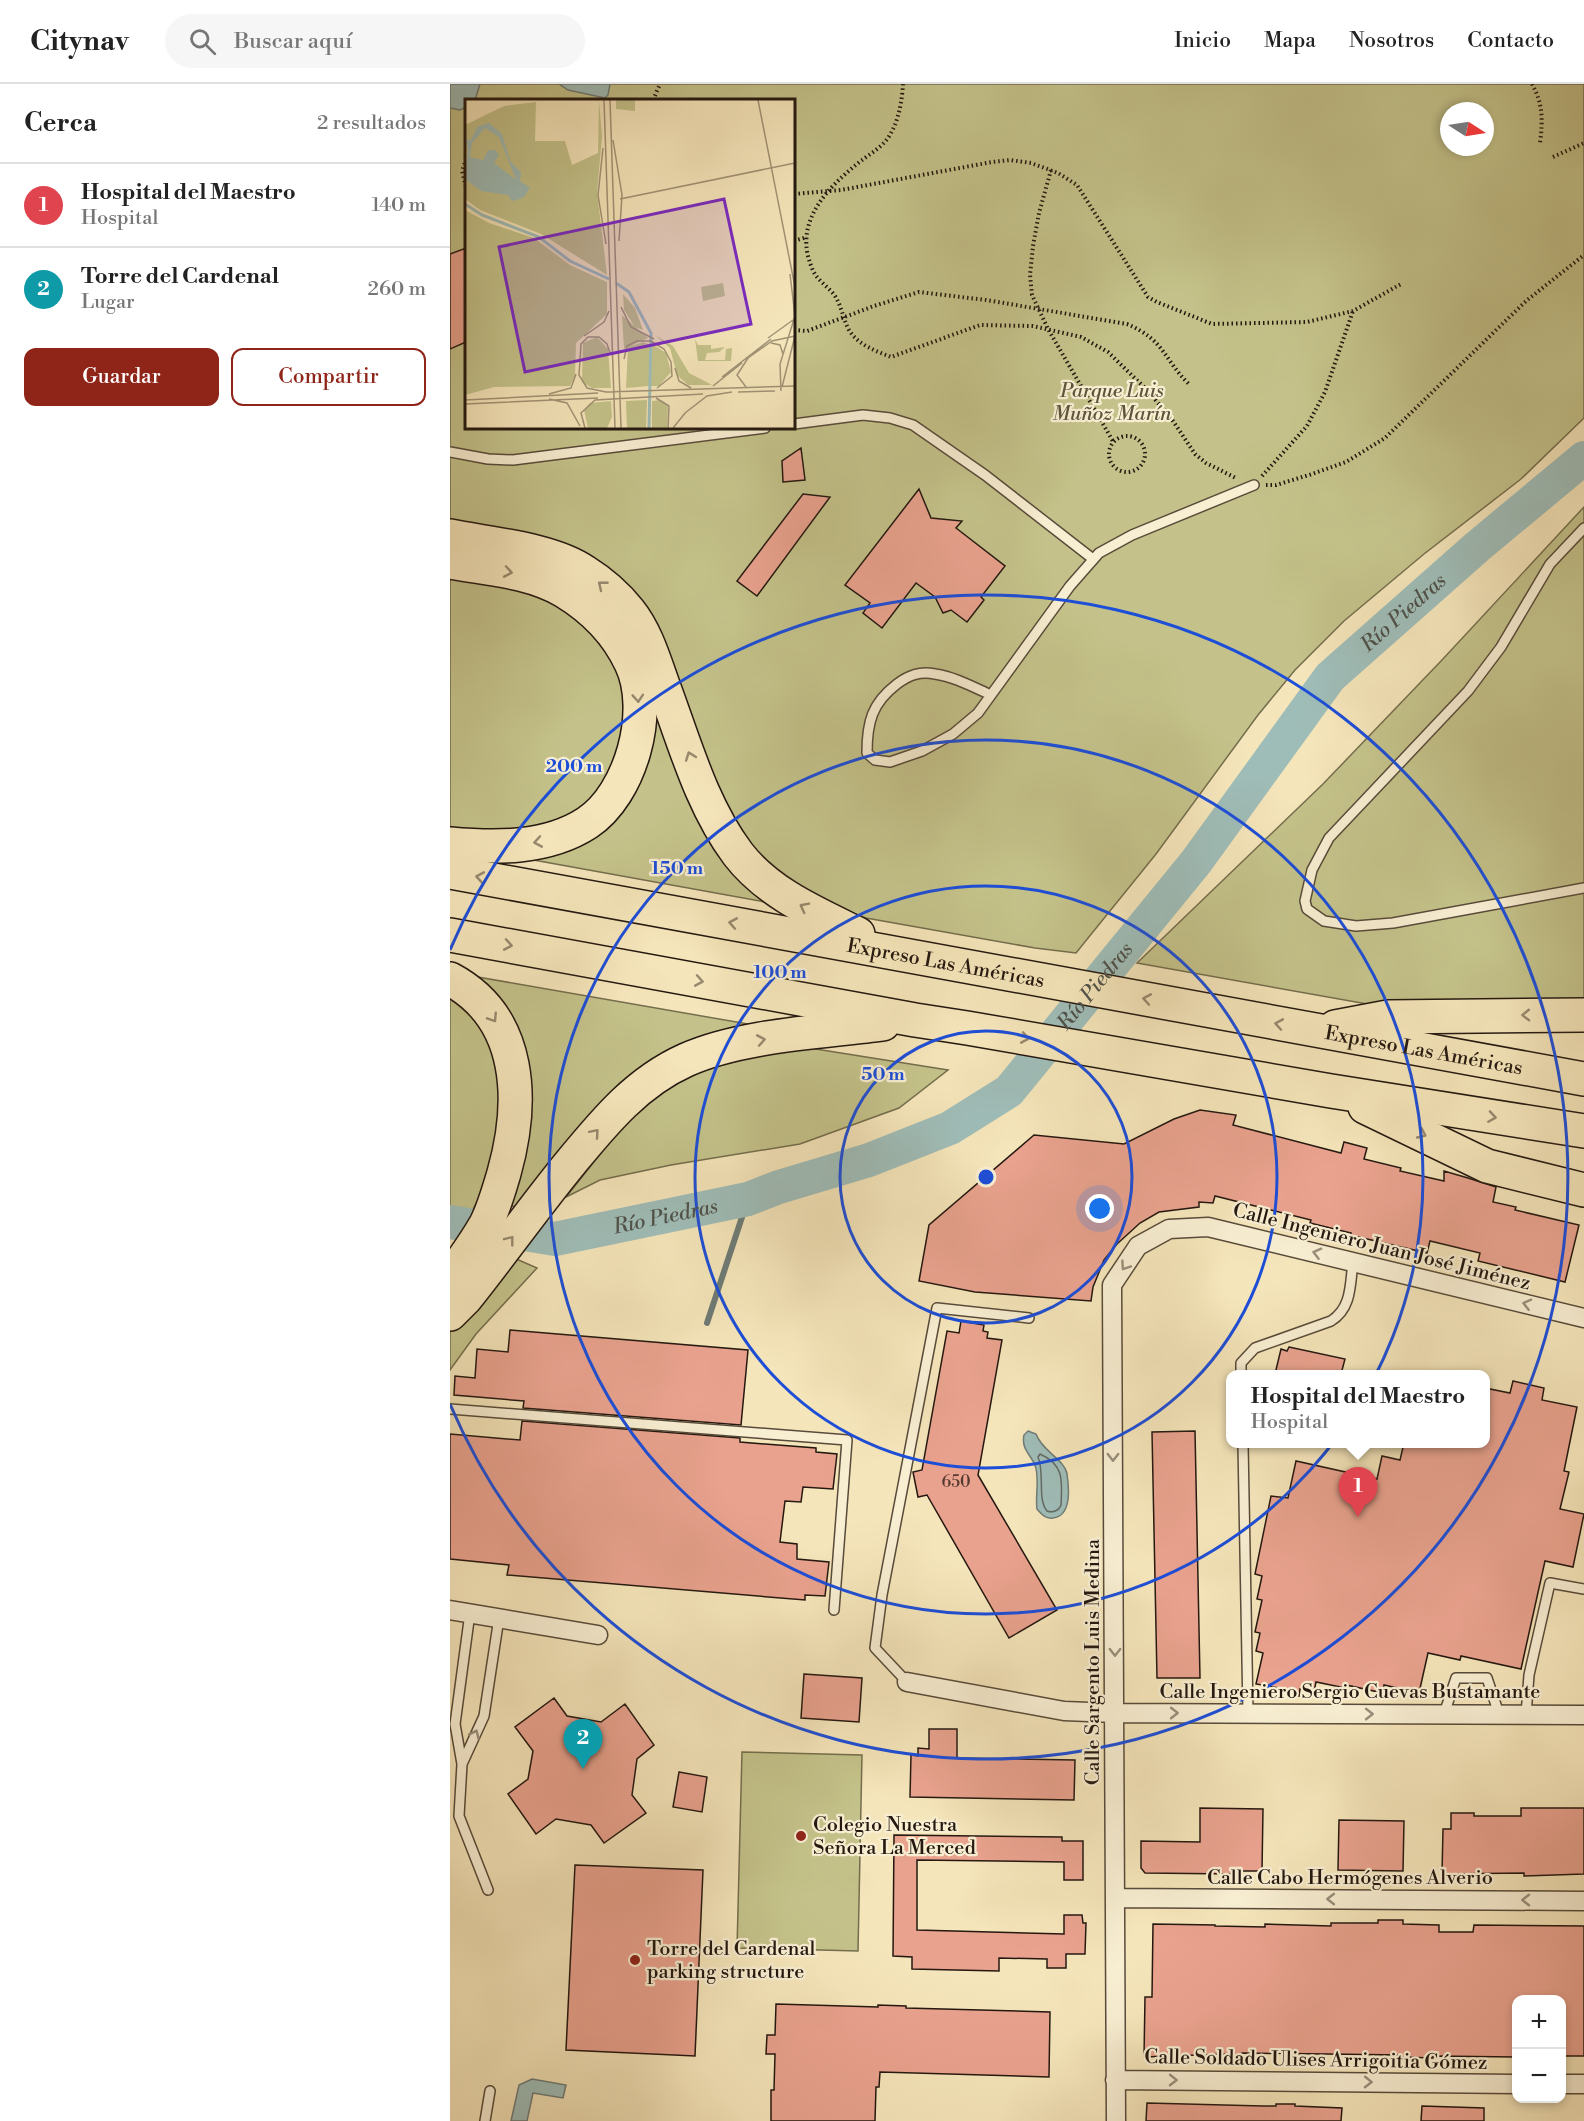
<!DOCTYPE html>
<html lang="es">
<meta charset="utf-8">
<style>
:root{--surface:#fff;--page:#f6f6f6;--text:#222;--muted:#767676;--line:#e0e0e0;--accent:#8f2418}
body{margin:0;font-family:"Libre Bodoni",serif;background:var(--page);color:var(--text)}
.controls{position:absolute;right:18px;bottom:18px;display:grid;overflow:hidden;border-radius:12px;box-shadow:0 3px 9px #0003}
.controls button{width:54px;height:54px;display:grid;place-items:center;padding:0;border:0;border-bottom:2px solid var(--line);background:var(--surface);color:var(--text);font:30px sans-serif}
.compass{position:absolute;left:990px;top:18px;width:54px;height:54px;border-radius:50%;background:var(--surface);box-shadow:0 3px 9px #0003;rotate:102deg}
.you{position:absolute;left:650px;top:1125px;width:21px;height:21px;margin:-15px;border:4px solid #fff;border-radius:50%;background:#1a73e8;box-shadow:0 0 0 9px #1a73e833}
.badge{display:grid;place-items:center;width:39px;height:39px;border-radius:50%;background:var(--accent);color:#fff;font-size:20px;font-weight:700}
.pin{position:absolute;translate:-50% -50px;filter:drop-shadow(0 2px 3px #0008)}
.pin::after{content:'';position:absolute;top:32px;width:21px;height:18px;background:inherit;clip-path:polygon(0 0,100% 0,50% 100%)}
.popup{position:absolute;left:776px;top:1286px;width:264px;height:78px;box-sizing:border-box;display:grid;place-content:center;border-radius:12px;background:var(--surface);filter:drop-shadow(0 2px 4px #0005);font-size:20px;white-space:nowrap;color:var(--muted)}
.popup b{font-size:22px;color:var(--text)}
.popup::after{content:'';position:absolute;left:50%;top:100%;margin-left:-12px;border:12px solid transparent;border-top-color:var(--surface)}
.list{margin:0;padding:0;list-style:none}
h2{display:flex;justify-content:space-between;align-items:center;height:78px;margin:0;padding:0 24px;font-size:26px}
h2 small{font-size:20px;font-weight:400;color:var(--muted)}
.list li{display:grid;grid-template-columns:39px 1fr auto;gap:18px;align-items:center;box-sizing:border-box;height:84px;padding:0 24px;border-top:2px solid var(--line)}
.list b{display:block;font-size:22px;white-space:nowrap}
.list p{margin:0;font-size:20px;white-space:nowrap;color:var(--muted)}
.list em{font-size:20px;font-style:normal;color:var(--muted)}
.actions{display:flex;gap:12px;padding:18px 24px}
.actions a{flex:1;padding:14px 0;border:2px solid var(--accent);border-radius:12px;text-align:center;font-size:21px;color:var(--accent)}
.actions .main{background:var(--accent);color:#fff}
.icon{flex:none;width:33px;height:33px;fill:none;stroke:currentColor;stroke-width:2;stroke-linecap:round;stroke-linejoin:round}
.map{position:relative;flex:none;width:1134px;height:2037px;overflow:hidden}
header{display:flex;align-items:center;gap:36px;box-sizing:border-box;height:84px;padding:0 30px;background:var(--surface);border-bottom:2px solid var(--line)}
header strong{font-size:28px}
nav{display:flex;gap:33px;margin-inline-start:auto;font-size:21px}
.search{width:420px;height:54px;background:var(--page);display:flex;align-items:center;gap:15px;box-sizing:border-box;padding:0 21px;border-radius:33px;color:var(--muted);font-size:22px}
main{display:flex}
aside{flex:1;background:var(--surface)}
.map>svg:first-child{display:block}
.green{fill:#c4c28a;stroke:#746d4d;stroke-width:1.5;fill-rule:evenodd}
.water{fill:#9fbdb8;stroke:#6e7b75;stroke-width:1.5}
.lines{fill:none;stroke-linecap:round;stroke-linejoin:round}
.shore{stroke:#626a64;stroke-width:1.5}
.stream{stroke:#6e7b75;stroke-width:6}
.river{stroke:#9fbdb8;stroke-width:34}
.building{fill:#e9a28e;stroke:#241810;stroke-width:1.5}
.lane-casing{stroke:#584b3a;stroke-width:12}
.street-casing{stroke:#584b3a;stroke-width:21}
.highway-casing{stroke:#241810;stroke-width:36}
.path{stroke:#241810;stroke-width:4;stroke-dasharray:1.5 3;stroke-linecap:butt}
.lane{stroke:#f8eed2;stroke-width:9}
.street{stroke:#f8eed2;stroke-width:18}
.highway{stroke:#f5e5ba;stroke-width:33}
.oneway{stroke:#97896e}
.oneway2{stroke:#998e7b}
.ring{fill:none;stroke:#1d4ed8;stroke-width:3}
.poi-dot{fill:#8f2418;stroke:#f8eed2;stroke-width:2}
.labels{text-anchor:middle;stroke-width:4.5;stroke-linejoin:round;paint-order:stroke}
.number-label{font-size:16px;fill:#553a30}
.park-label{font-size:20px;font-style:italic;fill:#5c543b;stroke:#f8eed2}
.street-label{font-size:20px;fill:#241810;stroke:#f8eed2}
.poi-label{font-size:20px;fill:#241810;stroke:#f8eed2;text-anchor:start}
.water-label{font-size:21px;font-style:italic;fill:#4f524b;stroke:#f8eed2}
.inset-river{fill:none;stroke:#9fbdb8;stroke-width:3}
.inset-road{fill:none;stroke:#a19376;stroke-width:1.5}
.view{fill:#7b2cbf;fill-opacity:0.15;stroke:#7b2cbf;stroke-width:3}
.inset-edge{fill:none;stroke:#241810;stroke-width:3}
.centre{fill:#1d4ed8;stroke:#f8eed2;stroke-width:3}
.ring-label{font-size:18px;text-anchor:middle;font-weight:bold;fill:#1d4ed8;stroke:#f8eed2;stroke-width:4.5;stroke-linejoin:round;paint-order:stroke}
</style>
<header>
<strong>Citynav</strong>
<div class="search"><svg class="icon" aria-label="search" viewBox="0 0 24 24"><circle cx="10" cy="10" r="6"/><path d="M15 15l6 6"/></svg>Buscar aquí</div>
<nav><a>Inicio</a><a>Mapa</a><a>Nosotros</a><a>Contacto</a></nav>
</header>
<main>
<aside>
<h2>Cerca<small>2 resultados</small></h2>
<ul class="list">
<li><span class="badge" style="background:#e0444e">1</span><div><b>Hospital del Maestro</b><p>Hospital</p></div><em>140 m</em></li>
<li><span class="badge" style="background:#0f9aa8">2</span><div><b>Torre del Cardenal</b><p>Lugar</p></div><em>260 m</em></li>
</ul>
<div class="actions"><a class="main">Guardar</a><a>Compartir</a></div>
</aside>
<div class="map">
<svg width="1134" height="2037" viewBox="0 0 1134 2037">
<rect width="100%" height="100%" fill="#f5e5ba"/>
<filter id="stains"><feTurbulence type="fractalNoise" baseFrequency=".00333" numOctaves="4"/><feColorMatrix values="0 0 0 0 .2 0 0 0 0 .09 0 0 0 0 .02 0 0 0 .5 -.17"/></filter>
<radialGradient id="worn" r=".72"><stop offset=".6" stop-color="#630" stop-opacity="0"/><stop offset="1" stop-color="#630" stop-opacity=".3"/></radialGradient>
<path class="green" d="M0,0h1134v334l-63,61 -97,75 -80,67 -49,49 -37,45 -102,139 -80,99 -41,-5 -169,-30 -63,-23 -61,-55 -24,-35 -60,-166 -208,-113zM16,16h328v328h-328zM999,27h36v36h-36z
M1134,423v502l-183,1 -264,-47 186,-179 119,-124z
M0,492l99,19 46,37 27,49 6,38 -9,44 -22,36 -57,36h-90z
M199,617l127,203 -259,-47 52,-12z
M22,892l293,51 -43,11 -202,169 -11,-1 16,-58z
M0,909l31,25 19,41 5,52 -16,68 -19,36 -12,3h-8z
M353,963l145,23 -49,38 -99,36 -129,21 -71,15 -34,17 70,-88 58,-38 72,-22z
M64,1174l23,10 -61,66 -26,36v-38l12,-12z
M292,1668l120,3 -4,196 -121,-3z"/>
<path class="water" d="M0,0h30l-5,16h-9v7l-6,3 -10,-2z
M109,0h51l-2,11 -3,3 -37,-8z
M578,1347l8,3c6,17 29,26 31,40 2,14 5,42 -14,44 -7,1 -11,-3 -16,-9 -2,-13 3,-30 -2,-44 -4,-10 -14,-16 -11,-30z
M82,1995l34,6 -3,13 -30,-5 -6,28h-16l8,-36z"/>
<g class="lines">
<path class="shore" d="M590,1370c25,11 22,28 21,51 -2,6 -9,8 -14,6 -10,-12 -2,-38 -9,-54z"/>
<path class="stream" d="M257,1239l41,-124"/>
<path class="river" id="s1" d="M0,1138l105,17 193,-40 31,-12 90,-27 81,-32 59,-37 187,-229 134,-185 147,-130 107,-89"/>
</g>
<path class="building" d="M16,164v94l-16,7v-95z
M351,364l4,32 -22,2 -1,-21z
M469,405l12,29 31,3 -6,7 49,38 -24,31 3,3 -17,22 -16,-12 -8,3 -8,-16 -19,-14 -34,45 -19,-15 7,-10 -25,-18z
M353,410l27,3 -73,99 -20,-15z
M750,1026l36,5 -3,10 108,28 3,-11 23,6 -3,11 37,9 -1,3 44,10v-10l24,7 28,9 -3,15 23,5 -1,3 64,15 -14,57 -87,-21 2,-8 -50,-12 -3,12 -77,-18 1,-2 -41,-10 1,-3 -96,-24 -2,7 -14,-1v5l-40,5 -19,11 -23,21 -13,16 -11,27 -2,14 -116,-9 -56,-11 10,-56 105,-90 90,9 50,-25z
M511,1237l23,4 -1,6 5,1 -1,6 15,2 -24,135 79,135 -48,28 -82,-143 -9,2 -5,-25 9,-2 25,-139 12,2z
M60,1246l238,20 -7,75 -218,-17 1,-7 -70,-6 1,-19 20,2 2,-29 31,3z
M839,1263l56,12 -4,15h-66l6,-25 6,2z
M1063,1297l31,7 -2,12 35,7 -13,64 5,1 -9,37 24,5 -11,53 -28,-6 -24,108 -60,-13 -1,4 -32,-7 -9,40 -35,-8 -1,8 -37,-8 -1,3 -29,-6 -2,10 -14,-3 -1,7 -16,-4 1,-3 -28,-5 7,-31 -7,-2 4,-18 -5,-1 7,-32 -5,-1 5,-23 -7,-2 16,-78 17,2 8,-37 81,18 5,-23 18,4 4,-17h81v-55l25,5z
M72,1337l218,17v4l76,6v4l21,2 -4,35 -30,-2 -2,15 -16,-1 -5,41 17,2v15l32,3 -4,34 -20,-1v5l-298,-25 2,-10 -59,-6v-125l70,6z
M745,1347l5,247h-43l-5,-246z
M354,1590l58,4 -3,44 -58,-4z
M104,1614l13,18 34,6 24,-18 29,41 -17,14 -5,36 14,18 -42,30 -13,-18 -35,-6 -20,15 -28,-40 20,-15 5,-28 -18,-24z
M479,1645h28v29l118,2 -1,40 -164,-3 1,-42 7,1v-8l11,1z
M229,1688l28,5 -5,35 -29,-5z
M750,1724l63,1 -1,62h-31l1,3 -87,-1 -4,-5v-27l59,1z
M1071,1724h63v66l-60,2v-3l-82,1 1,-45h8v-16h23v3h47z
M889,1736l65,1 -1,50 -65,-1z
M444,1751l168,2v4h21v39h-19v-18l-147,-2v70l147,4v-19h18l1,8h3l-1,31h-19v14h-19v-9l-48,-1v13l-87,-2v-12l-19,-1z
M125,1781l128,5 -8,186 -129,-6z
M928,1836h25v4l36,1v7h34l1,-7 110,1v130h-22v-56h-46v57l-83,-1v2l-32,-1v-2l-159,-2 -1,6h-15v-5l-82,3 1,-60h7l1,-73 62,1v1l50,1v-3l66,2v-3h47z
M326,1920l102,3v-2l28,1v2l144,4 -1,65 -169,-5 -1,15h-3l-1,34h-104v-31h3l1,-36h-9l1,-19h8z
M697,2019l116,3h13v-2h19v2l47,2 -1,13h-195z
M972,2022l62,2v13h-63z"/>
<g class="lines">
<g class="lane-casing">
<path id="lane" d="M344,340l69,-9 27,3 23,7 72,50 108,84
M0,368l38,7 25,1 252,-32
M1134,444l-34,36 -49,83 -33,44 -139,147 -17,32 -7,31 2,8 17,12 32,5 37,-3 191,-35
M541,611c-18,-8 -36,-18 -56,-21 -15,-3 -26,1 -38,10 -25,19 -30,38 -30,69l8,7 15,2 32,-11 31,-17 25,-21 92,-127 29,-33 33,-18 122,-50
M791,1290v-11l14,-15 76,-27c21,-13 19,-37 22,-59
M0,1325l397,31 -13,170
M793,1360l5,269
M20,1529l-15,111 7,40 22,-48 15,-98
M457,1598l-32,-34 7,-53 55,-287 92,10
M994,1630l12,-36h31l12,36
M1076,1631l3,-40 21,-92 34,6
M12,1680l-3,52 29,74
M35,2037l5,-30"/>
</g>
<g class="street-casing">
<path id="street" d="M0,1526l148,25
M457,1598l157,29 51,2 469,2
M666,1814l468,3
M665,1996l401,4
M1112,2000h22
M666,2037l-4,-836 26,-39 31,-17 39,-2 376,91"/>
</g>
<g class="highway-casing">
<g id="highway">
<path d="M0,452c40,8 102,13 135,36 16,10 32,24 44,39 17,21 25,49 34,74 21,56 38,120 75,169 30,39 77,59 120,80"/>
<path d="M0,478c38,7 80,9 114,29 28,17 53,42 67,72 23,48 0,131 -44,160 -40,26 -91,25 -137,21"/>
<path id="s2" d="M0,788l1134,207"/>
<path d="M0,851l465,85 52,8 364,63 253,40"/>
<path d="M0,895c73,39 74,123 54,194 -5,17 -10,35 -18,51 -11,19 -23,36 -36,53"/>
<path d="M885,943l53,-10 196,-2"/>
<path d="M915,1023l122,59 97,24"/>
<path d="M0,1230l16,-16c36,-45 69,-92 106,-137 33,-40 65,-79 114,-101 56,-25 136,-28 197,-36"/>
</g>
</g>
<path class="path" d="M453,0c-1,16 -4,35 -12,49 -7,14 -22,21 -34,31 -32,26 -64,60 -45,104 4,12 16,18 23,28 7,11 8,23 14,34 9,15 27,21 42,27l89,-32 53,1 48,11 27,15 37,36 26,30 24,36 11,9 30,15
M1082,0c11,20 11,36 8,59
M203,16l7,-16
M1103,73l31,-14
M16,75l-4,12 4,16
M601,86l-12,43 -6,33 -3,29 2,20 16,34 66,114
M344,110l47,-4 151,-28 18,-2 21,3 27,10 19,12 71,112 9,5 55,22 95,-2 46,-11 48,-27
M344,157l13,-4
M344,246l13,1 67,-25 45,-14 67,8 141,24c38,16 37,36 62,60
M659 370a18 18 0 1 1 36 0a18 18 0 1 1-36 0Z
M812,392l45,-50 18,-34 28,-81
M816,401h10l33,-10 37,-13 39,-24 141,-137 58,-46"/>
<use href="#lane" class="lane"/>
<use href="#street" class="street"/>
<use href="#highway" class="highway"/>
</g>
<defs><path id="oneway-chevron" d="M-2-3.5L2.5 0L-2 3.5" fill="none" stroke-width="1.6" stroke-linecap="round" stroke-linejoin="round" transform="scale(1.5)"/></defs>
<g class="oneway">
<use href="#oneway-chevron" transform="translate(58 488) rotate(10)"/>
<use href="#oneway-chevron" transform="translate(152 501) rotate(-141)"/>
<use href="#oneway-chevron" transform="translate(188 614) rotate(86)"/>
<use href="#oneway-chevron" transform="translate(240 672) rotate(-110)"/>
<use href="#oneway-chevron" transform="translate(88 758) rotate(170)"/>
<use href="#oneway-chevron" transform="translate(30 793) rotate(-170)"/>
<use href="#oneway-chevron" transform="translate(354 823) rotate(-153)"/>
<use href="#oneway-chevron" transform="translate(283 839) rotate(-170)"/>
<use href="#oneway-chevron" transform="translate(58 861) rotate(10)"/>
<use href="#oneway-chevron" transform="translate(249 897) rotate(10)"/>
<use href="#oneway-chevron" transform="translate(697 915) rotate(-170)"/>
<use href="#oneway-chevron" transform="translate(1076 931) rotate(179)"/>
<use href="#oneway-chevron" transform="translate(43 934) rotate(57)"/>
<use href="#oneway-chevron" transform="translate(829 940) rotate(-170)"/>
<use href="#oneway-chevron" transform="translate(575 954) rotate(10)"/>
<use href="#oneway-chevron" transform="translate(311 956) rotate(-10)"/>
<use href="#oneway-chevron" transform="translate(1042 1033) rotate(9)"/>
<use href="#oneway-chevron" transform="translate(145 1049) rotate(-49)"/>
<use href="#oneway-chevron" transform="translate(972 1050) rotate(25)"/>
<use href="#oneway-chevron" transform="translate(60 1156) rotate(-52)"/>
</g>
<g class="oneway2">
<use href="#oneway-chevron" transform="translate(867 1169) rotate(-166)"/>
<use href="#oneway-chevron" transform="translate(675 1182) rotate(124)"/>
<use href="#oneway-chevron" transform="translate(1077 1220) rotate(-166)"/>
<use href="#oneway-chevron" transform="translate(663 1373) rotate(90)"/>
<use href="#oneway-chevron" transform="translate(665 1568) rotate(90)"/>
<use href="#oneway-chevron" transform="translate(724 1629)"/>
<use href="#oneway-chevron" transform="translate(919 1630)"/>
<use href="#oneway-chevron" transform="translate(25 1650) rotate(-66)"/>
<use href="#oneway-chevron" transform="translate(881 1815) rotate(-180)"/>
<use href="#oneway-chevron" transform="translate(1076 1816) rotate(-180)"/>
<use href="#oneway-chevron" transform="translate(723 1996) rotate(1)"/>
<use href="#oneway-chevron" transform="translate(918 1998) rotate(1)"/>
</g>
<g class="ring">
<circle cx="536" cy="1093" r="146"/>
<circle cx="536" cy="1093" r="291"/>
<circle cx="536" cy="1093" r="437"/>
<path d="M0 866A582 582 0 1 1 0 1320"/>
</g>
<g class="poi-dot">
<circle cx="351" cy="1752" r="6"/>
<circle cx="185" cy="1876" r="6"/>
</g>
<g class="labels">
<g class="number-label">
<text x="506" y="1403">650</text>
</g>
<g class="park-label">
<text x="662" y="313">Parque Luis<tspan x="662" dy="23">Muñoz Marín</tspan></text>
</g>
<g class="street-label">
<text dy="7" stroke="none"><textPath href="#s2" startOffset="504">Expreso Las Américas</textPath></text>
<text dy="7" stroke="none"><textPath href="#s2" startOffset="990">Expreso Las Américas</textPath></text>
<text transform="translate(932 1162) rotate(14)" y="7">Calle Ingeniero Juan José Jiménez</text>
<text transform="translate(642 1578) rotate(-90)" y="7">Calle Sargento Luis Medina</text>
<text x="900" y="1614">Calle Ingeniero Sergio Cuevas Bustamante</text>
<text x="900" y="1800">Calle Cabo Hermógenes Alverio</text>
<text transform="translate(866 1975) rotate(1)" y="7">Calle Soldado Ulises Arrigoitia Gómez</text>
</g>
<g class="poi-label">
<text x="363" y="1747">Colegio Nuestra<tspan x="363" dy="23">Señora La Merced</tspan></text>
<text x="197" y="1871">Torre del Cardenal<tspan x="197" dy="23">parking structure</tspan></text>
</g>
<g class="water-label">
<text dy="7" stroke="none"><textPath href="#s1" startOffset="1209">Río Piedras</textPath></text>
<text dy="7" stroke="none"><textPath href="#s1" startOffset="723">Río Piedras</textPath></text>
<text dy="7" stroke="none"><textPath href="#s1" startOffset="219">Río Piedras</textPath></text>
</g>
</g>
<g transform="translate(15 15)">
<rect width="330" height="330" fill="#f5e5ba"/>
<path d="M134,1l3,37 -5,55 10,83 -66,-41 -61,-24 -15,-11v-74l39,-19 32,-4 -1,39h30l7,24 26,-12zM151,1h19v11l-19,-2zM0,111l24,13 45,15 36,27 37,17v32l-31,29 -1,33 -5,10 -76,1 -29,8zM258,184l2,13 -22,5 -2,-14zM158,195l12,14 8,22 -8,-3 -11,-17zM157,216l26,23 -24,11zM190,236l18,11 16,27 23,12h-24l-11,-10 -7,-27zM132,238l11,12 3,39h-19l-10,-6 1,-39zM230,240l3,6h13v4l14,-2 -6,5 -12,1 -2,7h20l1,-11 6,-1 -1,13h-33zM178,243l8,3 -1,17 2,-18 14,9 5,19 -12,14h-8l-1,-22 -1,22 -23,2 2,-41zM182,301l-1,28h-19l-1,-27zM196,301l7,5 -1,23h-15v-27zM146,302l1,16 -5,11h-19l-4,-18 6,-7z" fill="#c4c28a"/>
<path d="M24,24l13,11 8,27 11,11 -1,9 10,7 -7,10 -11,3 -4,-6 -27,-4 -16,-12 3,-30 -3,-10 6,1 6,-13zM20,29l14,9 17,43 -22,-17 5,-8 -4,-5h-7l-5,10 -13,-3 2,-14z" fill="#9fbdb8" fill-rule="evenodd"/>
<path class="inset-river" d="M0,105l17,11 57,22 31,24 39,18M151,184l13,9 22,41 -2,95"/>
<path class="inset-road" d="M139,1l11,328M145,1l11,328M293,1l37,187M148,41l9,55 -3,46M138,49l-5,47 8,49M155,100l175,-36M325,175l5,42M156,208l10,20 23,12M119,237l20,-14 5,-11M303,239l25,-18M306,244l9,2 3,9M145,254l-3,-9 -8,-7h-11l-7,7 -2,31 8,13 19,4 189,-6M283,259l24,-17 23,-5M159,260l3,-13 10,-5h14l13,8 7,13 1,14 -15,12M210,269l4,13 12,7M257,278l49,-38M248,287l29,-23M281,288l-9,-12 11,-17M317,288l13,-51M316,292l-1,-27 15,-48M273,293l37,-1M84,295l22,-6 5,-14M191,299l13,8 -1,22M84,300l18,4 13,23M0,301l133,-7M0,305l133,-6M220,314l22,-17 25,-4M120,329l-4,-15 14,-13 108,-6M208,329l13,-16"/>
<path class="view" d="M259,100l27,125 -226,48 -26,-125z"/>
<rect width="330" height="330" class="inset-edge"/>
</g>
<circle cx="536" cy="1093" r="9" class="centre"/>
<g class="ring-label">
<text x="124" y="688">200 m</text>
<text x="227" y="790">150 m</text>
<text x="330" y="894">100 m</text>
<text x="433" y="996">50 m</text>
</g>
<rect width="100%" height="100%" filter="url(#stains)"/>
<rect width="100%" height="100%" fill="url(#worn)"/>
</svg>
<div class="controls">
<button>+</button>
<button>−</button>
</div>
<svg class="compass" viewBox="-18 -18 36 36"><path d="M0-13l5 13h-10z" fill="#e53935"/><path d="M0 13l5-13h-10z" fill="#767676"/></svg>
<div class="you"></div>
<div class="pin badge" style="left:908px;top:1433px;background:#e0444e">1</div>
<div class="popup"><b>Hospital del Maestro</b>Hospital</div>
<div class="pin badge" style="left:133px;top:1685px;background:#0f9aa8">2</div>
</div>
</main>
